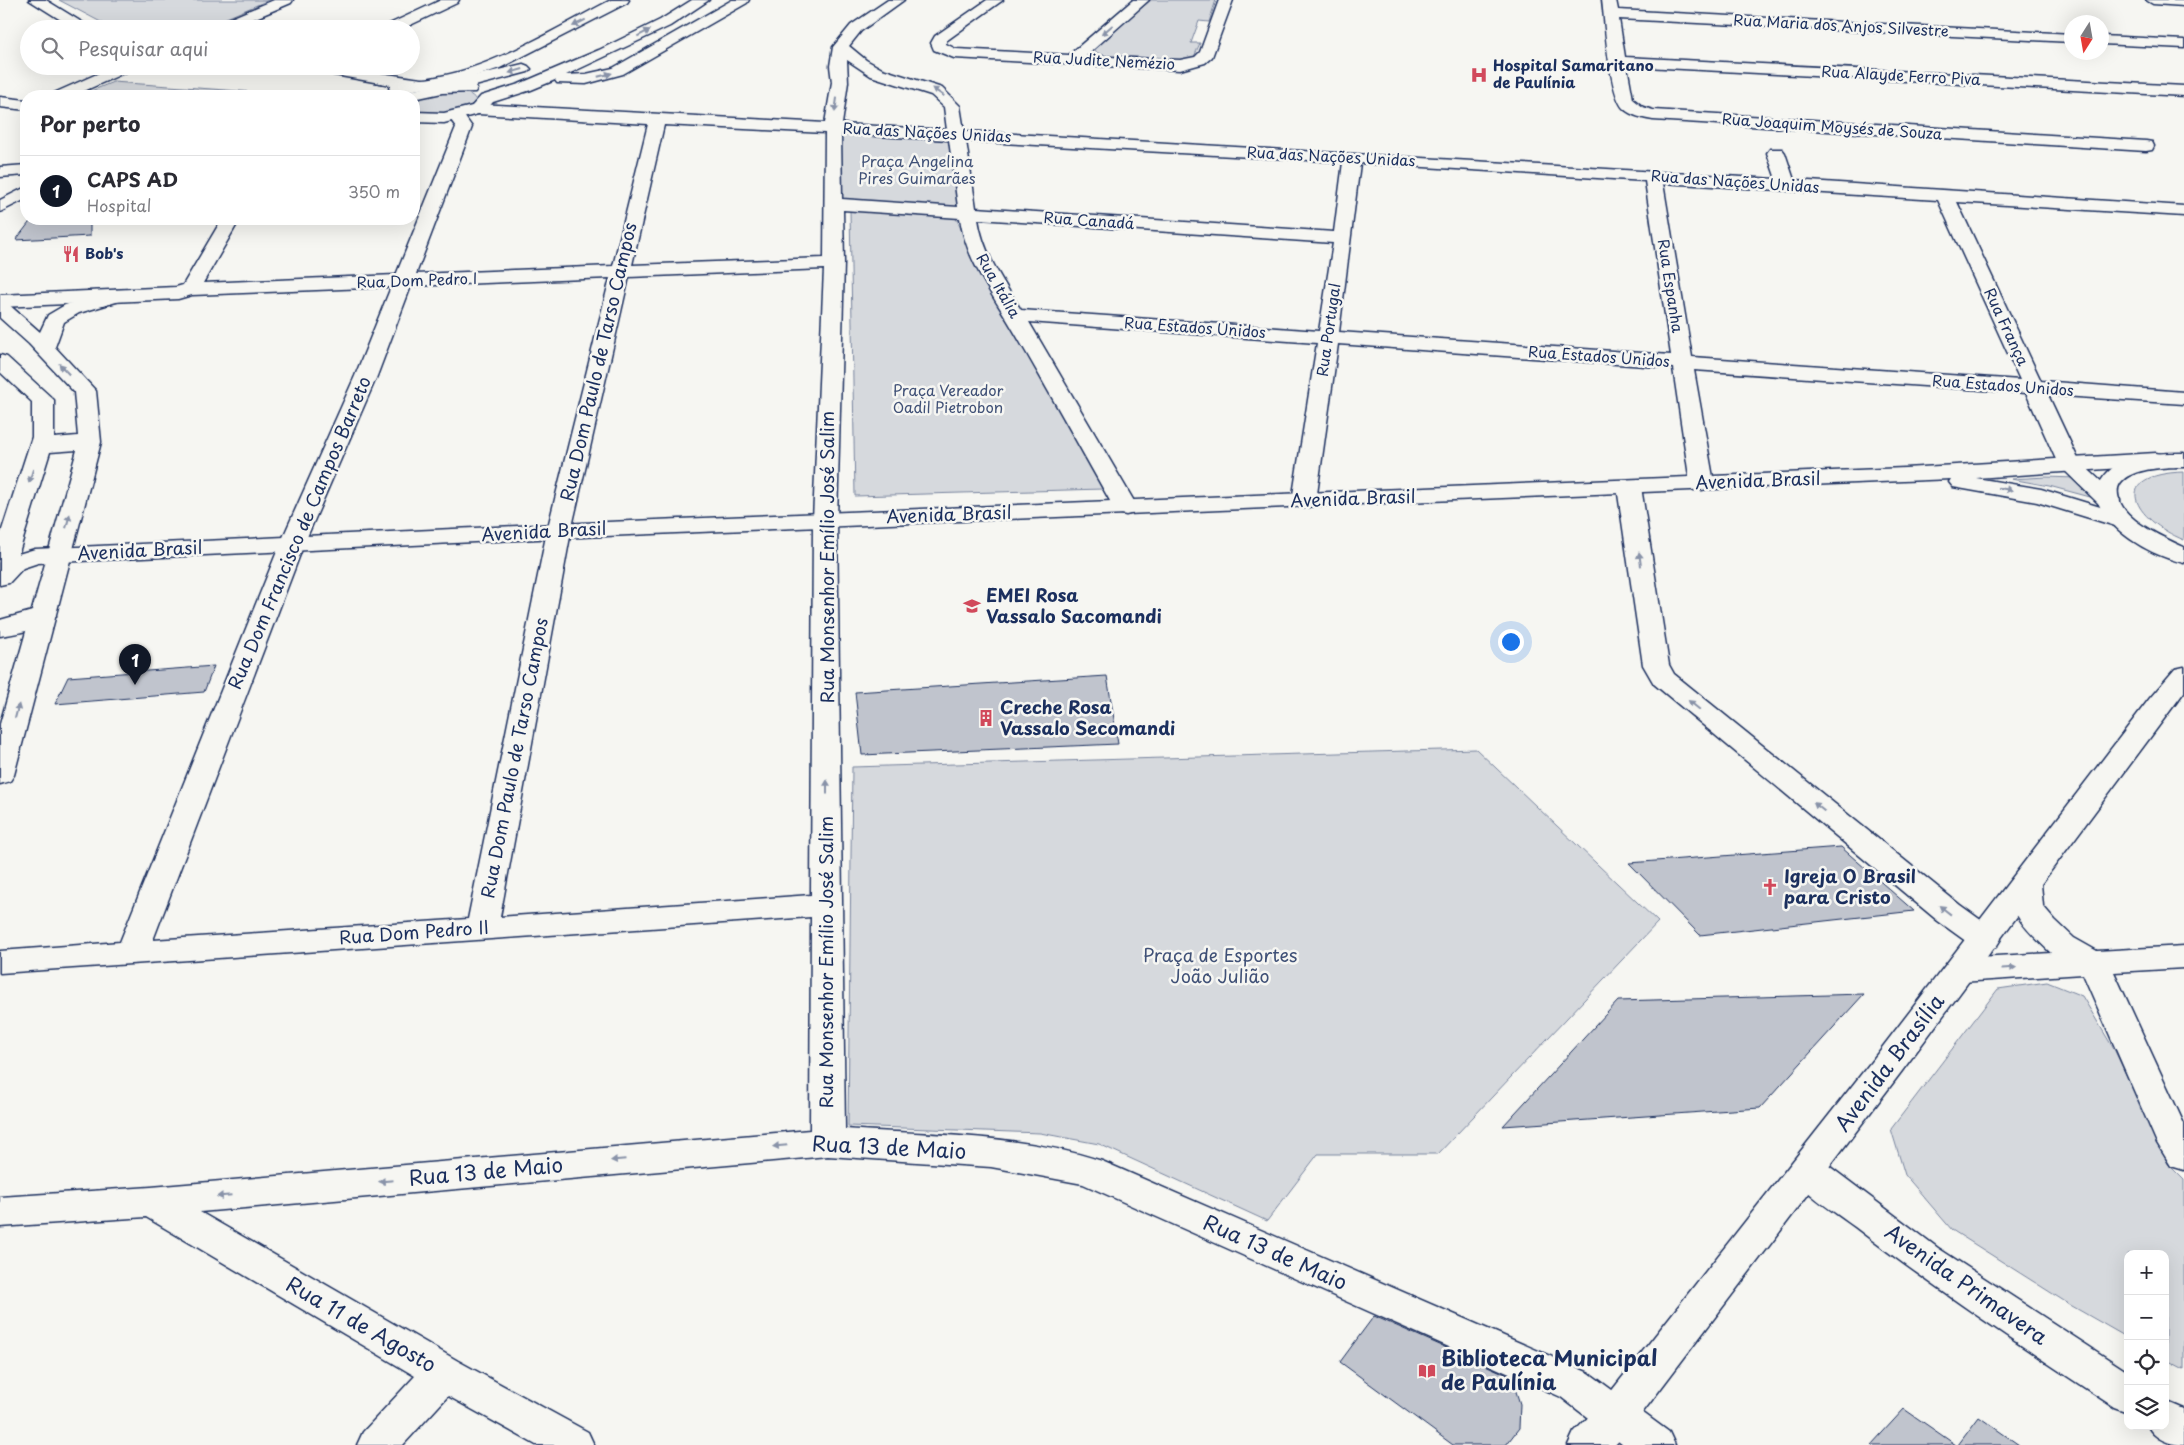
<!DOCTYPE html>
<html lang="pt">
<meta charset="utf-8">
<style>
:root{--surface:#fff;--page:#f7f7f7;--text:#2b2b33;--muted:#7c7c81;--line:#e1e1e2;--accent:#111827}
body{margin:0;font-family:"Playpen Sans",sans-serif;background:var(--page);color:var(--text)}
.controls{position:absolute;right:15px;bottom:15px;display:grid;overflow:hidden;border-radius:10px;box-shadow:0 5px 20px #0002}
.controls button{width:45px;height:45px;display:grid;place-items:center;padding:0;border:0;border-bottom:1px solid var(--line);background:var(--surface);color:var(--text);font:25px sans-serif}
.compass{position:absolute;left:2064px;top:15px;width:45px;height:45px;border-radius:50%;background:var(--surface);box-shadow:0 5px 20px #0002;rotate:191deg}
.you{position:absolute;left:1510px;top:641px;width:18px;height:18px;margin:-12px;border:4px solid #fff;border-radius:50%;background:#1a73e8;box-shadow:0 0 0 8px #1a73e833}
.badge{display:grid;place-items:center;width:32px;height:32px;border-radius:50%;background:var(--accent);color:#fff;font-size:16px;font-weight:700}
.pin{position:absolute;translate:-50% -41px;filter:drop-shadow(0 1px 2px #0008)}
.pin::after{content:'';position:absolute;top:26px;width:18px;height:15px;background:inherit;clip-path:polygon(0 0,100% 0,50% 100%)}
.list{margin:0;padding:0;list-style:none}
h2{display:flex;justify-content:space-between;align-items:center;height:65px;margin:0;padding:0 20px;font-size:21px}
h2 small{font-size:16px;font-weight:400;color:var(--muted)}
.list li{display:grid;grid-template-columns:32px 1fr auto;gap:15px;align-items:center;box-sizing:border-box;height:70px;padding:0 20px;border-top:1px solid var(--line)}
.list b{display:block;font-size:19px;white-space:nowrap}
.list p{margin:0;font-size:16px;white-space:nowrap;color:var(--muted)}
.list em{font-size:16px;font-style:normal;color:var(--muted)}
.icon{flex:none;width:28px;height:28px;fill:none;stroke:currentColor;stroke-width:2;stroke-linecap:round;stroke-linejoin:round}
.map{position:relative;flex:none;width:2184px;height:1445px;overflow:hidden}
.search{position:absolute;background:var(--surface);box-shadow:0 5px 20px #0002;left:20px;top:20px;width:400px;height:55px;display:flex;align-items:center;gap:12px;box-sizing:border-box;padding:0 18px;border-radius:28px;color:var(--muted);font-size:19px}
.panel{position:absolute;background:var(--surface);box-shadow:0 5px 20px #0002;left:20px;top:90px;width:400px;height:135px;border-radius:20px}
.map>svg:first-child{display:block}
.green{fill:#d6d9dd;stroke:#78849e}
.building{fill:#c0c4cd;stroke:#1b2f5e}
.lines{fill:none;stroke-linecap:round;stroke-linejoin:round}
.minor-casing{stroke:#1b2f5e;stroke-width:3}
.tertiary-casing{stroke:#1b2f5e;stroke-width:3}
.secondary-casing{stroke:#1b2f5e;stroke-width:3}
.primary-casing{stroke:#1b2f5e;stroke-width:3}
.minor{fill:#f6f6f2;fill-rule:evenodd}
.tertiary{fill:#f6f6f2;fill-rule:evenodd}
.secondary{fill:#f6f6f2;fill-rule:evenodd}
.primary{fill:#f6f6f2;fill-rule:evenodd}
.oneway{fill:#8892a8}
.labels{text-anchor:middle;stroke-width:5;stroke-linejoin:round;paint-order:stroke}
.far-street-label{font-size:15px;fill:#1b2f5e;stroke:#f6f6f2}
.far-poi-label{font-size:15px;font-weight:bold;fill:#1b2f5e;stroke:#f6f6f2;text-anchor:start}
.far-park-label{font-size:15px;fill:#405177;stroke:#f6f6f2}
.street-label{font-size:18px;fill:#1b2f5e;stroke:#f6f6f2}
.poi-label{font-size:18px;font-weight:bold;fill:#1b2f5e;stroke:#f6f6f2;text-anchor:start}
.park-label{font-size:18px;fill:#405177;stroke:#f6f6f2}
.near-street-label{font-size:21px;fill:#1b2f5e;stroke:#f6f6f2}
.near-poi-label{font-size:21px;font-weight:bold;fill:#1b2f5e;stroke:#f6f6f2;text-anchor:start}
</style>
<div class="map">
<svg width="2184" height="1445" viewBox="0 0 2184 1445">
<rect width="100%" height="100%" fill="#f6f6f2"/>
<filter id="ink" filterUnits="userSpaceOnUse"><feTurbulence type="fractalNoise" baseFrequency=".02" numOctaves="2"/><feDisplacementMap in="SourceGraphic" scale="10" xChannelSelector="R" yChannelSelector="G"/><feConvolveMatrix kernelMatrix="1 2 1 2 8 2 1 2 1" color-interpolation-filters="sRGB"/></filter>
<g filter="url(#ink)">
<path class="green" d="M59,0h210l-69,29h-86z
M1151,0h65l-7,22 -10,-1 -8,22h9l-6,14c-15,7 -87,5 -99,-6v-4z
M113,82l197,14h-231z
M436,92c12,0 33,-4 40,8 -8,15 -48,16 -62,11v-12z
M838,130l111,7 12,73 -120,-8z
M850,209l105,7 33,71 57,92 58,110 -248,7z
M2184,472v68c-51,-21 -76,-66 0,-68z
M2046,477l30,1 18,20 -45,-12 -38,-7z
M1476,749l182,173 -220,232h-120l-51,67 -168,-77 -59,-11 -192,-7 4,-359z
M2047,982l35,14 33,55 53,113 16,16v189l-19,-10v-105h-37v84l-56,-32 -120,-76 -47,-55 -14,-46 107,-140z"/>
<path class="building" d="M32,219h58v17l-74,4z
M214,666l-10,26 -149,12 13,-27z
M1107,676l11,68 -256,11 -7,-63z
M1841,847l73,64 -214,24 -71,-72z
M1864,994l-104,114 -257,18 115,-125z
M1374,1316l134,59 4,4 8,25 -1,24 -13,17h-53l-113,-83z
M1904,1409l52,36h-85z
M1979,1417l40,28h-61z"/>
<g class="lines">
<g class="minor-casing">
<path id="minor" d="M29,0h17l47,29h-18z
M274,0h19l-2,3 -61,26h-20l2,-3z
M441,0h18l-2,3 -55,26h-19l2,-3z
M611,0h18l-2,3 -127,65 -45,15 -58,10 -6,-2 -2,-3 2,-3 -79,-14 -5,-2 -3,-3c40,0 78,8 118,13 6,0 13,-2 19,-3 55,-10 119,-50 170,-76z
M888,0h16l-43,31 -12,15 17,14 16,9 60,19 18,18 4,25 812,48 -9,-26 3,-4h12l3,4 9,27 390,26v10l-227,-14 84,179 143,11v12l-136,-9 31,66 37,34 4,5 -4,5 -8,2 -8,-2 -42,-41 -32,-71 -332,-23 20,113 -4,5 -8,2 -8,-2 -4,-5 -17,-115 -335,-24 -22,157 -4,5 -8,2 -8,-2 -4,-5 25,-158 -288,-21 109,186 -4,5 -8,2 -8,-2 -4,-5c-33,-58 -65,-117 -99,-175 -21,-37 -49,-72 -55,-115l-117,-8 1,53 -7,257 8,609c85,6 175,5 257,32l487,212 80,59 6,13h-52l-62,-48 -478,-213 -92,-17 -163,-11 -628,56 258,149 130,71 6,13h-58l-88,-49 -45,49h-46l6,-13 52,-56 -269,-159 -146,10v-30l151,-10 659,-57 1,-213 -811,56v-22l120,-9 160,-398 75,-168 36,-89 -199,8 -14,4 -178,8v-12l176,-8 7,-2 39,-66h18l-37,64 193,-8 60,-148 -8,-11 2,-3h12l10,14 -56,147 197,-8 35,-142 -170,-10 -6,-2 -2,-3 2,-3 6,-2 347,19 7,-41 -2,-16 3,-19 18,-22zM847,60l24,16 60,19 13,12 3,23 -105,-6 6,-42zM664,125l161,8 -1,125 -192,7zM841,134l108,6 9,67 -116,-8zM966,141l377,21 -9,70 -358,-24zM1360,163l285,18 26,174 -332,-23zM1663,183l275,17 82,180 -328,-23zM978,219l355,24 -14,88 -298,-21c-18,-29 -38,-57 -43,-91zM824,269l-11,251 -2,375 -311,22 71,-386 58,-254zM610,278l-63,253 -79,388 -315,21 151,-396 73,-168 34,-90z
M987,0h16l-57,41v3l10,5 113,6 64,-55h16l-63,56 94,4 15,-3 5,-5 19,-52h14l-21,57 -7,6 -25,7 -226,-12 -20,-8 -3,-7 4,-7z
M1602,0h14l2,10 454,24v8l-453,-23 6,38 559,29v10l-557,-30 6,33 10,8 10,3 493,31 6,1 2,4 -2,4 -6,1 -493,-31c-10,-2 -21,-4 -29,-11 -15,-14 -19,-86 -22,-109z
M2146,0h38v6l-31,-2z
M2102,36l82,4v8l-82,-4z
M115,66h21l-3,3 -60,27h-21l2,-3z
M0,97l26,3v10l-26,-3z
M1629,480l8,2 4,5 28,178 5,9 286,231 36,26 5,8 -5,8 -11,3 -11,-3 -36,-26 -284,-237 -11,-19 -26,-178 4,-5z
M2026,874l11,3 4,7 2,22 12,14 19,18 23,13 87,-5v22l-70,4 70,152v46l-13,-4 -14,-23 -74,-169 -122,8 -11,-4 -5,-8 5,-8 11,-4 90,-5c-19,-18 -53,-47 -36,-76z"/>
</g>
<g class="tertiary-casing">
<path id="tertiary" d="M2156,453l8,2 3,5 -3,5 -188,13 65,11 89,27 4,5 -4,5 -8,2 -85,-26 -84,-15 -4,-5 2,-3 -1392,59 -521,25 -15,5 -14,15 -9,2v-22l5,-5 30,-9 524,-25 1346,-56z
M43,608l9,3 4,5c-9,12 -41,18 -56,20v-16z
M1808,1156l13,4 117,88 190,124v40l-14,-5c-88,-58 -176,-116 -259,-180 -20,-15 -54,-35 -65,-57l5,-10z
M2165,1401l19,8v36c-13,0 -30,-6 -36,-19h17z"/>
</g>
<g class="secondary-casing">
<path id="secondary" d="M116,290l7,2 3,4 -3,4 -44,13 -15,9 -9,25 41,44 5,51 -87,333 -4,6 -10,3v-60l77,-274 -27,2 -38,123 -3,5 -9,2v-46l32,-99v-35l-32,-30v-17l7,2 47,43v38l24,-2 -4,-44 -45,-48 -29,-26v-17l7,2 33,29 8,-17 17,-10z
M2184,453v14c-20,0 -81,1 -63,37 9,19 45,35 63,43v16c-35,-8 -79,-33 -89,-69 13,-40 53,-41 89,-41z
M2184,667v25l-282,379 -272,358 -15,16h-47l6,-13 28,-29 276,-350 272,-355 25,-29z"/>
</g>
<g class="primary-casing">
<path id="primary" d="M692,0h17l-39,26 -104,49 20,-1 27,-6 119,-68h17l-2,3 -124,71 -37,10 -29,-1 -2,-3 -24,10 -38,12 -9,10 -6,2 -34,9 -30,-1v-10l30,1 28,-7 9,-10 38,-12 80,-34 61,-30z
M523,64l5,2 3,3 -3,3 -53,14 2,3 -2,3 -33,1 -28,6v-3h-14l2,-3z
M26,165v10l-26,2v-10z
M26,187v12l-26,13v-12z"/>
</g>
<use href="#minor" class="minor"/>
<use href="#tertiary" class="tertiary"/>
<use href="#secondary" class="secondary"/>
<use href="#primary" class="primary"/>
</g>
<defs><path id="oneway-solid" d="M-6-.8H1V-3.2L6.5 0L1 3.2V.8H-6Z" transform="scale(1.25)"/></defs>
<g class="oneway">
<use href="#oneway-solid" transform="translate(579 23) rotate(153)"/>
<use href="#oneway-solid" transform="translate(1107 30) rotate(139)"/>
<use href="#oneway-solid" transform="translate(644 33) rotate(-27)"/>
<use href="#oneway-solid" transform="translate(516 71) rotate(164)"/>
<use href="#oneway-solid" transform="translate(605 75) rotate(-14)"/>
<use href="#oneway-solid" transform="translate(938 92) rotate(-147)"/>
<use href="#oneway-solid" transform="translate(836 105) rotate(98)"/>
<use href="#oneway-solid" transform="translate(64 369) rotate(-133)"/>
<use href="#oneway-solid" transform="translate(31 476) rotate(107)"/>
<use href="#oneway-solid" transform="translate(2005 489) rotate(10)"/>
<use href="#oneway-solid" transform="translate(68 521) rotate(-75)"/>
<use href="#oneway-solid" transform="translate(1640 559) rotate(-98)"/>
<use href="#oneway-solid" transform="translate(1694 705) rotate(-141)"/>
<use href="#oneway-solid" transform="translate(17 711) rotate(-75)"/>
<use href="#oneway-solid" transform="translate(827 787) rotate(-90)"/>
<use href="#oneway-solid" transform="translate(1819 807) rotate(-141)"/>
<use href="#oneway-solid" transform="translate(1945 910) rotate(-142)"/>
<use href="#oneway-solid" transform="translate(2009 968) rotate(-3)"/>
<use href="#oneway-solid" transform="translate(780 1146) rotate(175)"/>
<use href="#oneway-solid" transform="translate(618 1160) rotate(175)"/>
<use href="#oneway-solid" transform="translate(386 1181) rotate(175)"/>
<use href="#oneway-solid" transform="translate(224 1196) rotate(175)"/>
</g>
</g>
<defs>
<g id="hospital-bare" transform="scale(1.35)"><path d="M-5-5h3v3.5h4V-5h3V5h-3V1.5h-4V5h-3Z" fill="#d1495b" stroke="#f6f6f2" stroke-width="2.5" paint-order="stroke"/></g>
<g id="restaurant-bare" transform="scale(1.35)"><path d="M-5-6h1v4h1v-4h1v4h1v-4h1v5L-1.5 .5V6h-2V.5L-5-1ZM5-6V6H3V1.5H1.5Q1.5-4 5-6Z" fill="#d1495b" stroke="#f6f6f2" stroke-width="2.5" paint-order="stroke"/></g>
<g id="school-bare" transform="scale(1.35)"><path d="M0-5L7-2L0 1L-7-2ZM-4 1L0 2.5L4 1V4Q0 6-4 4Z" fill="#d1495b" stroke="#f6f6f2" stroke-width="2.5" paint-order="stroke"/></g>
<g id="building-bare" transform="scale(1.35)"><path d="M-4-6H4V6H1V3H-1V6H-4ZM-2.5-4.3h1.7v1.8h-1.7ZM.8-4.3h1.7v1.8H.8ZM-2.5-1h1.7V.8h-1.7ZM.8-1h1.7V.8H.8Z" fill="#d1495b" stroke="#f6f6f2" stroke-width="2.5" paint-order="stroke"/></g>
<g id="church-bare" transform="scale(1.35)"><path d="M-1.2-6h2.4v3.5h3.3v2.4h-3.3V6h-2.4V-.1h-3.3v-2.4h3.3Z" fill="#d1495b" stroke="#f6f6f2" stroke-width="2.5" paint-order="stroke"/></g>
<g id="library-bare" transform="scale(1.35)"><path d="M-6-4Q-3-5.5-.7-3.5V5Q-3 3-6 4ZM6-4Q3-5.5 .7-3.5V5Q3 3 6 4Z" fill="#d1495b" stroke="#f6f6f2" stroke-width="2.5" paint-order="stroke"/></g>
</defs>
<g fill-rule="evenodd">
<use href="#hospital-bare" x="1479" y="75"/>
<use href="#restaurant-bare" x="71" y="254"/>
<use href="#school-bare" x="972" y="606"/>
<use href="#building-bare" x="986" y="718"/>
<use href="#church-bare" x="1770" y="887"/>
<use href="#library-bare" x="1427" y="1371"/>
</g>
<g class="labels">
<g class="far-street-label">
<text transform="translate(1841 26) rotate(3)" y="5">Rua Maria dos Anjos Silvestre</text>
<text transform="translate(1104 61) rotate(3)" y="5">Rua Judite Nemézio</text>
<text transform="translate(1901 76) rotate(3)" y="5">Rua Alayde Ferro Piva</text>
<text transform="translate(1832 127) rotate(4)" y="5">Rua Joaquim Moysés de Souza</text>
<text transform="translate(927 133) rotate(3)" y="5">Rua das Nações Unidas</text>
<text transform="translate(1331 157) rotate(3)" y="5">Rua das Nações Unidas</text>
<text transform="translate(1735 182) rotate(4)" y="5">Rua das Nações Unidas</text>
<text transform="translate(1089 221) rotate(4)" y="5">Rua Canadá</text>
<text transform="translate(417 281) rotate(-2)" y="5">Rua Dom Pedro I</text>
<text transform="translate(998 286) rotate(60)" y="5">Rua Itália</text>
<text transform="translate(1670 286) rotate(81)" y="5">Rua Espanha</text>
<text transform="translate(2006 327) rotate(65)" y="5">Rua França</text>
<text transform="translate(1195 328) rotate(4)" y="5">Rua Estados Unidos</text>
<text transform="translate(1329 330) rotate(-82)" y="5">Rua Portugal</text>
<text transform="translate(1599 357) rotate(4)" y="5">Rua Estados Unidos</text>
<text transform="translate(2003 386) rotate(4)" y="5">Rua Estados Unidos</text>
</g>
<g class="far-poi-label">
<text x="1493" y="71">Hospital Samaritano<tspan x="1493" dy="17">de Paulínia</tspan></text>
<text x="85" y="259">Bob's</text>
</g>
<g class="far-park-label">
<text x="917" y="167">Praça Angelina<tspan x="917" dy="17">Pires Guimarães</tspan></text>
<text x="948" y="396">Praça Vereador<tspan x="948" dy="17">Oadil Pietrobon</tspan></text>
</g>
<g class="street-label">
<text transform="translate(599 362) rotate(-77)" y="6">Rua Dom Paulo de Tarso Campos</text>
<text transform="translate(1758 481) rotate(-2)" y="6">Avenida Brasil</text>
<text transform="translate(1353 499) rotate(-2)" y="6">Avenida Brasil</text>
<text transform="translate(949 515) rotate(-2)" y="6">Avenida Brasil</text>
<text transform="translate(544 532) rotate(-3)" y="6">Avenida Brasil</text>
<text transform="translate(300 533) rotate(-67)" y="6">Rua Dom Francisco de Campos Barreto</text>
<text transform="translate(140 551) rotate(-3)" y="6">Avenida Brasil</text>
<text transform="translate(828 557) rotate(-90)" y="6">Rua Monsenhor Emílio José Salim</text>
<text transform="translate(515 758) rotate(-79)" y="6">Rua Dom Paulo de Tarso Campos</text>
<text transform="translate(414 933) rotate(-4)" y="6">Rua Dom Pedro II</text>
<text transform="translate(827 962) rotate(-90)" y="6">Rua Monsenhor Emílio José Salim</text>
</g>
<g class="poi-label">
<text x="986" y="602">EMEI Rosa<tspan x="986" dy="21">Vassalo Sacomandi</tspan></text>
<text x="1000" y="714">Creche Rosa<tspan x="1000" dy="21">Vassalo Secomandi</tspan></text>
<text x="1784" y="883">Igreja O Brasil<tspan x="1784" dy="21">para Cristo</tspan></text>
</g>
<g class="park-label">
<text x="1220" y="962">Praça de Esportes<tspan x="1220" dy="21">João Julião</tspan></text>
</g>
<g class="near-street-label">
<text transform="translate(1890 1063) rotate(-53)" y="7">Avenida Brasília</text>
<text transform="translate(889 1148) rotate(3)" y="7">Rua 13 de Maio</text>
<text transform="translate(486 1172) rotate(-5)" y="7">Rua 13 de Maio</text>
<text transform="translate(1275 1253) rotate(24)" y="7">Rua 13 de Maio</text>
<text transform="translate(1966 1285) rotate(35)" y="7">Avenida Primavera</text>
<text transform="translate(361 1325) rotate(30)" y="7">Rua 11 de Agosto</text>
</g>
<g class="near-poi-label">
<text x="1441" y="1366">Biblioteca Municipal<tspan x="1441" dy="24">de Paulínia</tspan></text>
</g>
</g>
</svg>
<div class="controls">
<button>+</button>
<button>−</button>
<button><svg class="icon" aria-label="locate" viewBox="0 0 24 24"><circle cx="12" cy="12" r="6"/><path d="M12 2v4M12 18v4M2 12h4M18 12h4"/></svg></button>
<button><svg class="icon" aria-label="layers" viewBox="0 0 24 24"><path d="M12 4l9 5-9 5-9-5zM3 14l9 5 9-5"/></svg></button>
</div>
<svg class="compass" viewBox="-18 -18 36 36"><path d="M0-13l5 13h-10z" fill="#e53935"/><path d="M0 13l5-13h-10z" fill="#7c7c81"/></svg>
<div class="you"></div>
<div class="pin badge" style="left:135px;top:685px">1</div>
<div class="search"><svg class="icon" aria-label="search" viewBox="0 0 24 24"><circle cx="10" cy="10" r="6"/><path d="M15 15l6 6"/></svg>Pesquisar aqui</div>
<section class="panel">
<h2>Por perto<small></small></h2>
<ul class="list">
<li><span class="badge">1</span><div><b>CAPS AD</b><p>Hospital</p></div><em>350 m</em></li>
</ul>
</section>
</div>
